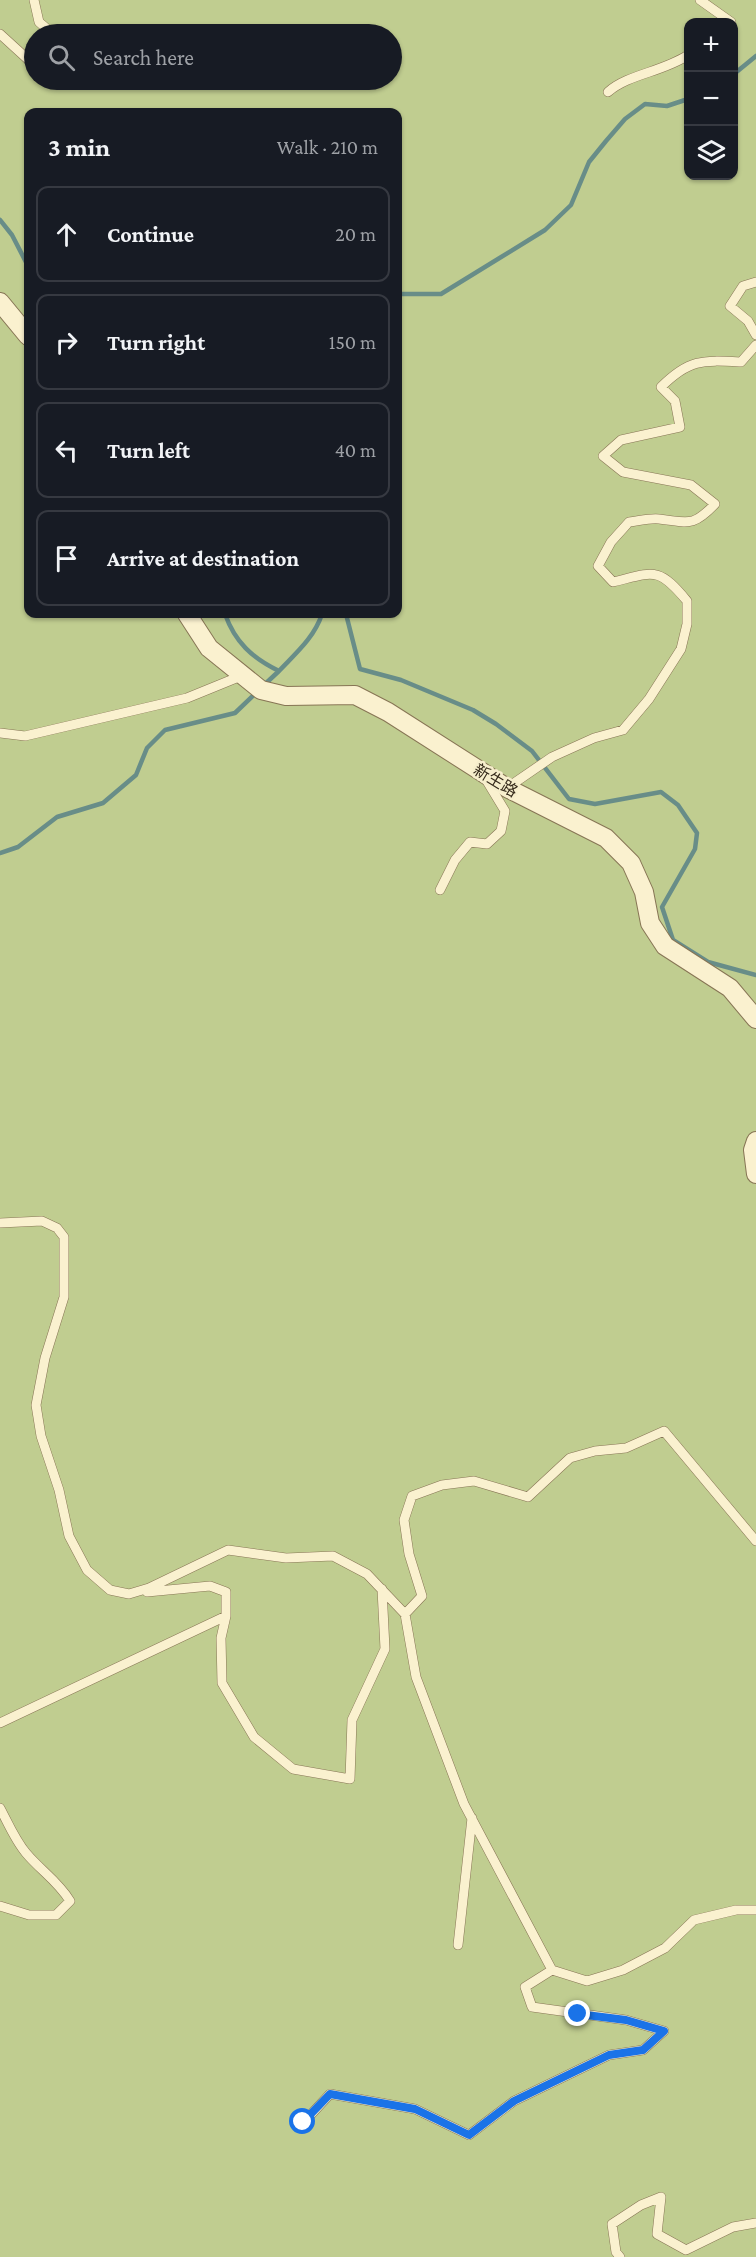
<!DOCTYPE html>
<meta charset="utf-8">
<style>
:root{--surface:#171b24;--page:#20242c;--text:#f1f3f6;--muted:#9ea1a6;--line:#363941}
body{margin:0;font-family:"Crimson Pro","Noto Sans TC",serif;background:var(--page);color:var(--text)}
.controls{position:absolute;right:18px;top:18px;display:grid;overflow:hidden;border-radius:12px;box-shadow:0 2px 4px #0004}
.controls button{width:54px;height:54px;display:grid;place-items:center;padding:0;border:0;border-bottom:2px solid var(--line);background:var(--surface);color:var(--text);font:30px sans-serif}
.stop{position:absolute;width:18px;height:18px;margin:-14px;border:4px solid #1a73e8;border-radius:50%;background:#fff}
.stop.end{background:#1a73e8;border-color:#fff;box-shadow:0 2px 6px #0008}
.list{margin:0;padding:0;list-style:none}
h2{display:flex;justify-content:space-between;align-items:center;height:78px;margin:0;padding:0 24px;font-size:26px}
h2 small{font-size:20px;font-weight:400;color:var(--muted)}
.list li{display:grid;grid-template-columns:39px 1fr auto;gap:18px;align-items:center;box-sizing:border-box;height:96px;margin:0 12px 12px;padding:0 12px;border:2px solid var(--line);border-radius:12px}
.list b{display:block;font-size:22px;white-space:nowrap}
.list em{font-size:20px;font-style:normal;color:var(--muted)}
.icon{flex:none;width:33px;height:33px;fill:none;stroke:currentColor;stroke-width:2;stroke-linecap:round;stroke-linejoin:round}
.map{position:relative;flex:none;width:756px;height:2257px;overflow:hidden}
.search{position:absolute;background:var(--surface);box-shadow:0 2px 4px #0004;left:24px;top:24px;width:378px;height:66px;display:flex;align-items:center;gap:15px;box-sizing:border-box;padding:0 21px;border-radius:33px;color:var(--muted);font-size:22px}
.panel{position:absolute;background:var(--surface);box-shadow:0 2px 4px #0004;left:24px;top:108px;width:378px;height:510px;border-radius:12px}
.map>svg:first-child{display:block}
.green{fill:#c0cd90;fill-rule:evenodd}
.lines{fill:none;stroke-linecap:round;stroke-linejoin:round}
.stream{stroke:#688d88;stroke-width:4.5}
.service-casing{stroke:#877555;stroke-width:10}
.minor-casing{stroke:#877555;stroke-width:20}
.service{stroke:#faf1cf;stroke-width:9}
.minor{stroke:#faf1cf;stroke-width:18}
.route{stroke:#1a73e8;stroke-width:8}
.labels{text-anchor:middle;stroke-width:5;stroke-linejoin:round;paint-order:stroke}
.street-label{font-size:16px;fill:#352a1b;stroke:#f6eecc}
</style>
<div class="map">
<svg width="756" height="2257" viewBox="0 0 756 2257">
<rect width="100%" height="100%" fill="#efe5bc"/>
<path class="green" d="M0,0h756v2257h-756zM688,22h46v154h-46zM34,34h358v46h-358zM28,112h370v502h-370z"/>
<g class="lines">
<path class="stream" d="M734,74l22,-18
M0,220l12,15 16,31
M398,294h43l104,-64 26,-25 18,-43 17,-21 19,-22 20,-15 22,2 21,-7
M225,614c10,28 27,44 54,57 17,-18 35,-33 43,-57
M346,614l14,55 41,11 72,30 23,14 36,27 37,48 26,5 66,-12 17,13 19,28 -2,16 -33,58 11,33 35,22 48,13
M264,685l15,-14
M0,853l18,-6 39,-30 46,-14 33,-28 11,-27 18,-18 70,-17 21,-20"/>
<g class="service-casing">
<path id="service" d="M34,0l5,22 14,12
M700,0l31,22
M0,34l34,31
M608,92c20,-18 55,-20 80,-37
M756,282l-13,4 -13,20 18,15 8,14
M0,733l25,3 162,-38 54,-22
M507,788l45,-31 42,-19 29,-8 26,-31 32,-50 6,-25v-23c-29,-35 -33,-29 -74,-19l-15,-16 13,-24 18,-20c10,-1 20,-4 30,-3 29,3 33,9 56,-15l-24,-19 -68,-13 -20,-16 18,-16 59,-13 -5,-26 -14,-14c28,-28 41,-27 80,-25l15,-17
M440,890l15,-30 15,-18 17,2 14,-13 4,-20 -20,-33
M0,1223l42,-2 15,7 7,9v60l-19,61 -9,47 5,31 18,54 10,46 18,34 23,20 19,4 20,-6 79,-38 58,8 47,-2 34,18 38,40 11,63 48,127 88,166 35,11 36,-11 42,-22 29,-28 42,-10h20
M147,1592l63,-6 16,6v24
M405,1614l17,-18 -13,-42 -5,-34 8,-24 30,-11 32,-4 54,16 42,-39 25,-7 31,-3 38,-17 92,110
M0,1723l226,-107 -5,22 1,45 32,54 39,32 57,10 2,-59 33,-71 -3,-60
M0,1808c8,15 15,32 26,45 14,17 32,28 44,48l-14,14h-27l-29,-9
M458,1945l14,-127
M303,2123l27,-29 85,15 54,26 45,-34 95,-46 34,-5 21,-19 -38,-11 -94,-13 -7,-20 27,-17
M620,2257l-4,-5 -4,-28 29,-19 20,-8 -4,37 29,16 47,-23 23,-4"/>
</g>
<g class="minor-casing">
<path id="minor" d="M0,302l28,34
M187,614l22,34 52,42 25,6 69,-1 33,17 119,76 99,50 25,25 13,29 6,31 15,23 65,42 26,31
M756,1141l-3,9 3,24"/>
</g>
<use href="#service" class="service"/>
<use href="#minor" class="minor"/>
</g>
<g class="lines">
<path class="route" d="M303,2122l27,-28 85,15 54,26 45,-34 95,-46 34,-5 21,-19 -38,-11 -48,-6"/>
</g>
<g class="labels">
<g class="street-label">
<text transform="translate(496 780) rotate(31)" y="6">新生路</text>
</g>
</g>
</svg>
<div class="controls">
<button>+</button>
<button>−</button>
<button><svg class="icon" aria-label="layers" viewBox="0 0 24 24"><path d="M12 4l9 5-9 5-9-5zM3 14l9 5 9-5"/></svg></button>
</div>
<div class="stop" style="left:303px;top:2122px"></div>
<div class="stop end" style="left:578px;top:2014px"></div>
<div class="search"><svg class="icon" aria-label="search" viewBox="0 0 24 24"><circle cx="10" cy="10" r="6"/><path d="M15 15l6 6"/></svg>Search here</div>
<section class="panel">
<h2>3 min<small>Walk · 210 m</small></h2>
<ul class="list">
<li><svg class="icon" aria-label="ahead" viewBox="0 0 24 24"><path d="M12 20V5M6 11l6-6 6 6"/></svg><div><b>Continue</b></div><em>20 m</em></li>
<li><svg class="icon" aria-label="right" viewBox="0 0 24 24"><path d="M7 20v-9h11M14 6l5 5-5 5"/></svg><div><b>Turn right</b></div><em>150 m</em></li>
<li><svg class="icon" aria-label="left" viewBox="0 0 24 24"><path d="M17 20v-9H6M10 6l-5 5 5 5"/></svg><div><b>Turn left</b></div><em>40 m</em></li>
<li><svg class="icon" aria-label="arrive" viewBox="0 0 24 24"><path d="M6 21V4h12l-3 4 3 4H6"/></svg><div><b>Arrive at destination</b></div></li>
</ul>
</section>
</div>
